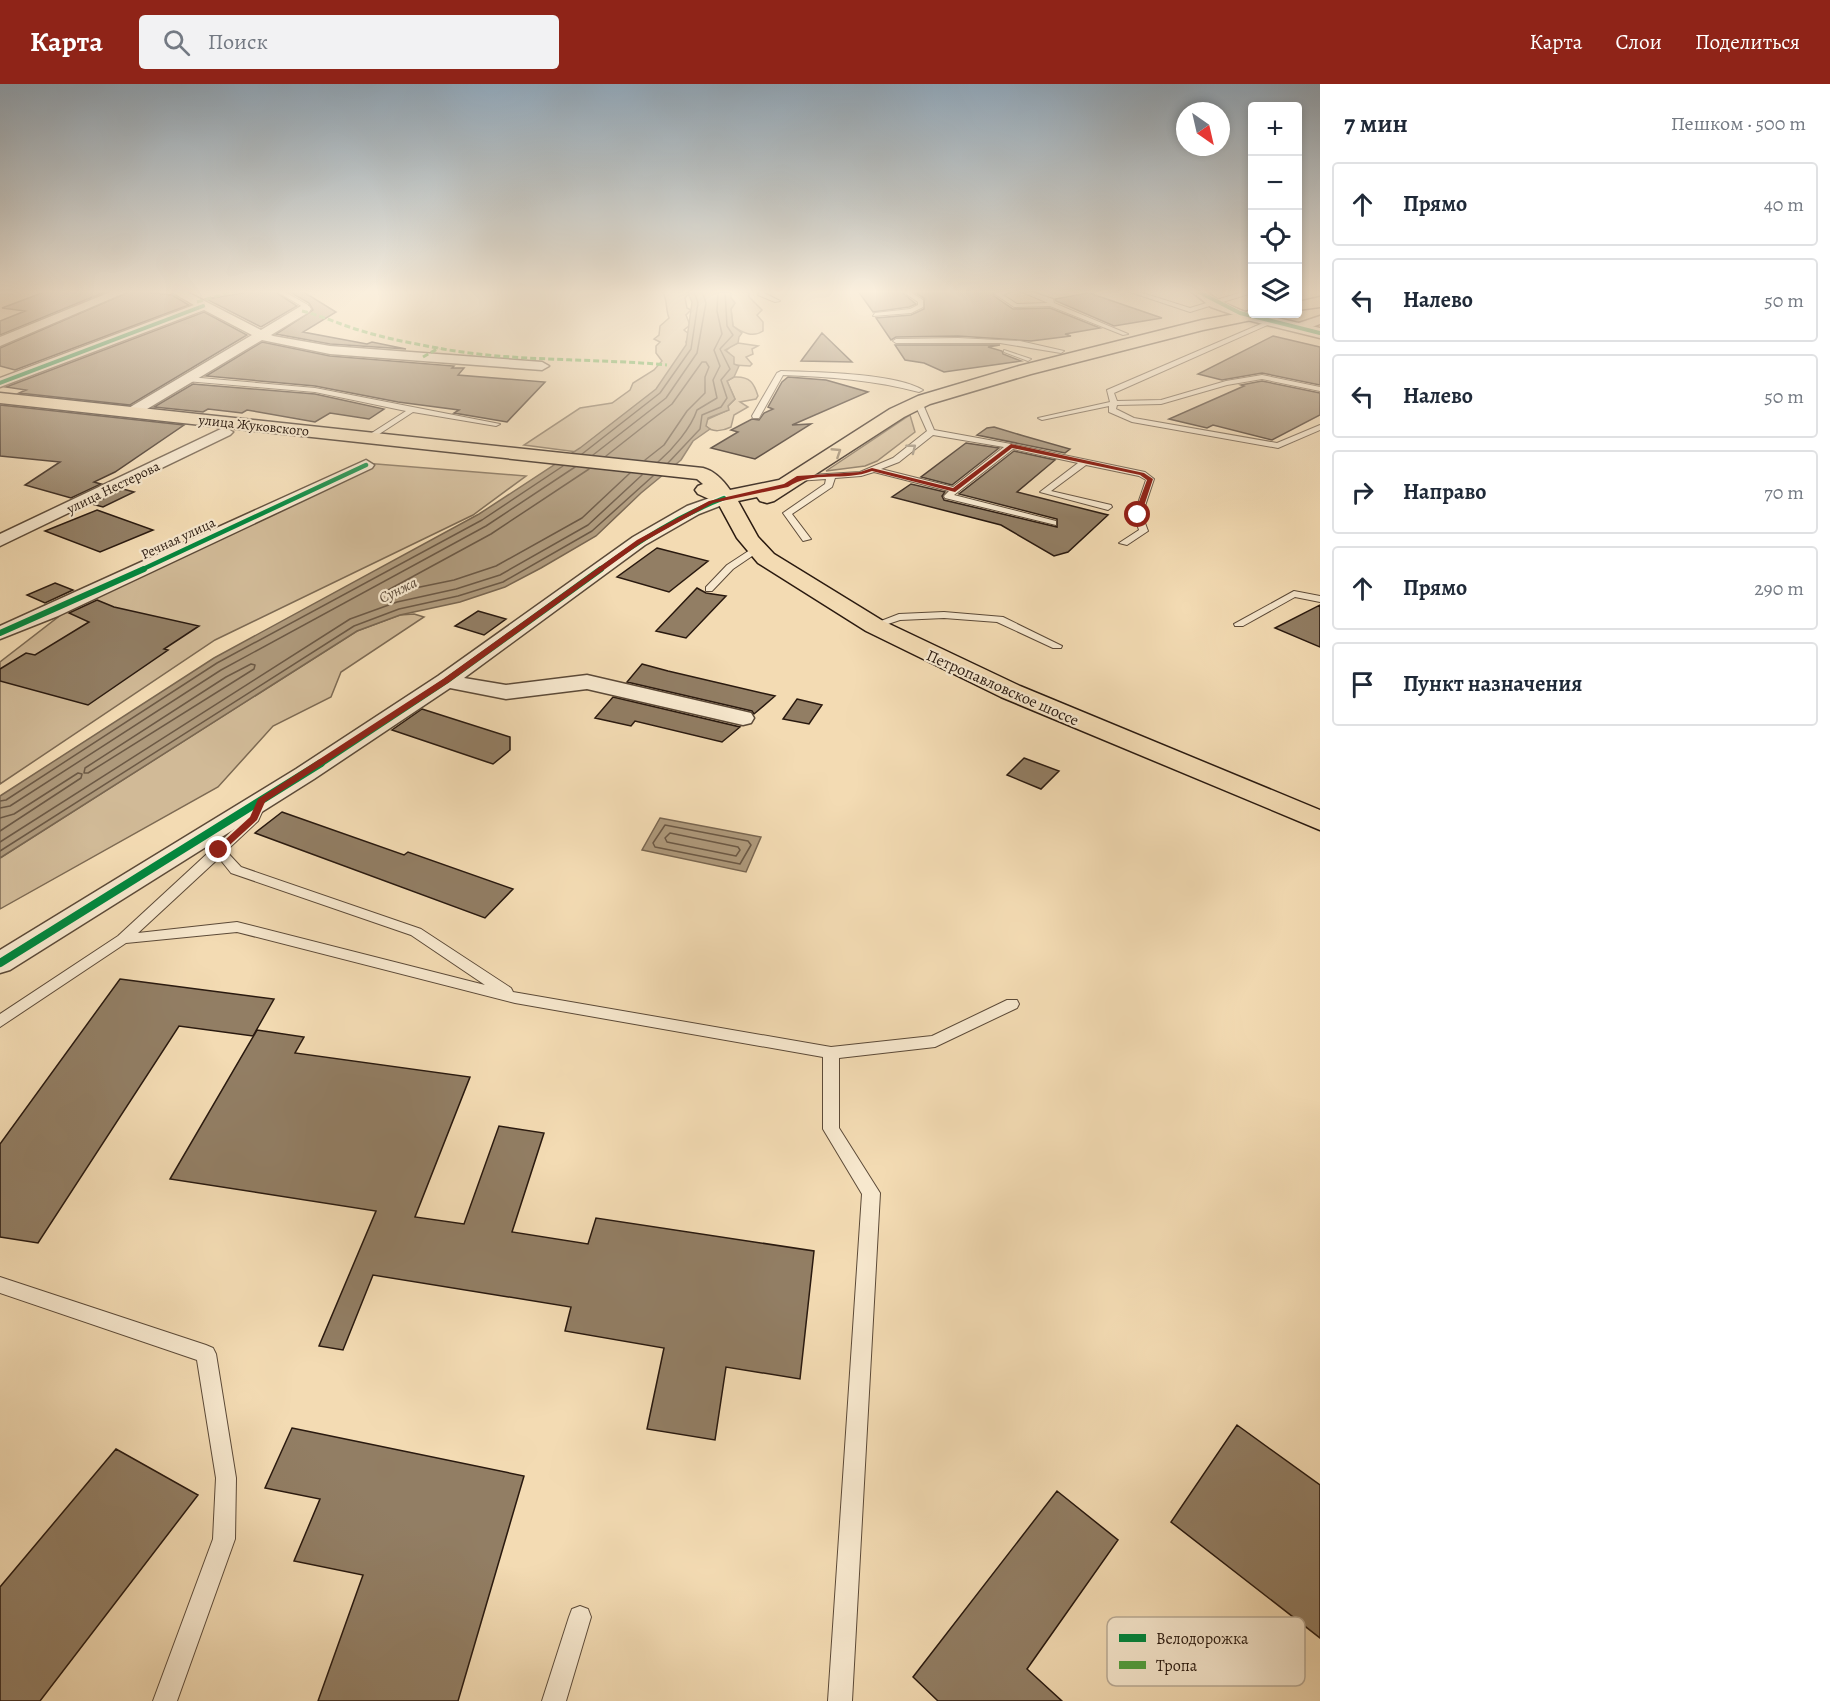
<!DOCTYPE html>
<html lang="ru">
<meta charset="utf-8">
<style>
:root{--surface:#fff;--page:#f2f2f3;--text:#1f2937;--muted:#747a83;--line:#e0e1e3;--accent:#8f2418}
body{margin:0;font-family:Alegreya,serif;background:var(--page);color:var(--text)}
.controls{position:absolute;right:18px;top:18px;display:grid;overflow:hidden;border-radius:6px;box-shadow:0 3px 9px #0003}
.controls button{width:54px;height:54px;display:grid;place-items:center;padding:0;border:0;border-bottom:2px solid var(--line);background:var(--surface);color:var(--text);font:30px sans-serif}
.compass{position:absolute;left:1176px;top:18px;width:54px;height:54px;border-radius:50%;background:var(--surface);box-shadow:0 3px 9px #0003;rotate:146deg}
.stop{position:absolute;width:18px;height:18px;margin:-14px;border:4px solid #8f2418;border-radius:50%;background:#fff}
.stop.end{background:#8f2418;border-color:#fff;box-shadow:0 2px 6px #0008}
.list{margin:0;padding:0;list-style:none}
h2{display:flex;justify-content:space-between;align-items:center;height:78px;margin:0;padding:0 24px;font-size:26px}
h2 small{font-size:20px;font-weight:400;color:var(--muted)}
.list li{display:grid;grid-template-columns:39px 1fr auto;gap:18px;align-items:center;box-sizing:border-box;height:84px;margin:0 12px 12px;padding:0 12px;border:2px solid var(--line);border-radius:6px}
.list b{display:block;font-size:22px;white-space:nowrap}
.list em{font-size:20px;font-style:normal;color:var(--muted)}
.icon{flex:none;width:33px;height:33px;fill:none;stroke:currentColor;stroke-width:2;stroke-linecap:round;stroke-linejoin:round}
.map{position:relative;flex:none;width:1320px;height:1617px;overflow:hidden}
header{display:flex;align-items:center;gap:36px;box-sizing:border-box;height:84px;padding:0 30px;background:var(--accent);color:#fff}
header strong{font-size:28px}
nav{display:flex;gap:33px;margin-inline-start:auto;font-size:21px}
.search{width:420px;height:54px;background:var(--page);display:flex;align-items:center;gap:15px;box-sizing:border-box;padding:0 21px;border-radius:6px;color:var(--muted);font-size:22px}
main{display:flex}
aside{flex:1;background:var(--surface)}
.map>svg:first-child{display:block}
.green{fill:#d1ba97;stroke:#7d6a53;stroke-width:1.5}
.water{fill:#ae997b;stroke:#796650;stroke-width:1.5}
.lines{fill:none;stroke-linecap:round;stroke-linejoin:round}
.shore{stroke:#6c5945;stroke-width:1.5}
.building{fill:#927e64;stroke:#29190f;stroke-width:1.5}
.service-casing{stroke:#5c4a38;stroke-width:2}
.minor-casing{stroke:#5c4a38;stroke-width:3}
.tertiary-casing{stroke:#5c4a38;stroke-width:3}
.primary-casing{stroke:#29190f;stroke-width:3}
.service{fill:#f7e8ce;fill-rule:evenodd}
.minor{fill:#f7e8ce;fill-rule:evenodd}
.tertiary{fill:#f7e8ce;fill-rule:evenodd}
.primary{fill:#f3dbb3;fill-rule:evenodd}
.quiet{stroke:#51a13f;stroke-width:3;stroke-dasharray:6 3;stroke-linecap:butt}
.cycleway-far3-casing{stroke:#f7e8ce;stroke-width:5}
.cycleway-far2-casing{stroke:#f7e8ce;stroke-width:7}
.cycleway-far1-casing{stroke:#f7e8ce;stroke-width:9}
.cycleway-casing{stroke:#f7e8ce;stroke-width:11}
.cycleway-far3{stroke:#00873e;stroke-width:4}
.cycleway-far2{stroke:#00873e;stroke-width:4.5}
.cycleway-far1{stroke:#00873e;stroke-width:6}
.cycleway{stroke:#00873e;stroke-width:8}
.oneway{stroke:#9a8b78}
.oneway2{stroke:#988469}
.route{fill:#8f2418}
.labels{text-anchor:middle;stroke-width:4.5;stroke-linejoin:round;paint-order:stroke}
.far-street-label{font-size:14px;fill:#29190f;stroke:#f7e8ce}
.far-water-label{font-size:15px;font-style:italic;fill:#5e4c3a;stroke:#f7e8ce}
.street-label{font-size:16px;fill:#29190f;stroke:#f7e8ce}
.key{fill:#f7e8ce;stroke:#b9aa95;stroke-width:1.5}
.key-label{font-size:16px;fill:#29190f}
</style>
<header>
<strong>Карта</strong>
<div class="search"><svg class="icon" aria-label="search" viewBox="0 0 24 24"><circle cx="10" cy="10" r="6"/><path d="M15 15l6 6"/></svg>Поиск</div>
<nav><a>Карта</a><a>Слои</a><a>Поделиться</a></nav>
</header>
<main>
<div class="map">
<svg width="1320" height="1617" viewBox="0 0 1320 1617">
<rect width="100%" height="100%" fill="#f3dbb3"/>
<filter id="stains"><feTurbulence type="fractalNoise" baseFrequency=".00333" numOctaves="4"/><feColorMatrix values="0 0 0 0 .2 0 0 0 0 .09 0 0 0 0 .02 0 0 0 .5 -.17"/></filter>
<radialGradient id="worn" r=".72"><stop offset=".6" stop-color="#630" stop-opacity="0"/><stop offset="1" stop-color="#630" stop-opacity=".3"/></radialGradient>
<path class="green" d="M662,207h28l-5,7 2,10 4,2 -5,5 4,10 -6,5 5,4 -3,8 4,4 -17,34 -96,72 -53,-7 56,-37 32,-5 18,-13 3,-7 21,-13 8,-9 -6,-8v-7l4,-4 -6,-3 5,-4 1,-9 9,-8c-4,-10 -1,-19 -7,-27z
M731,207h18v6l13,13 -5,5 6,7v9c-10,7 -20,2 -30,-5l-2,-17 4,-6 -4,-5z
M738,259l20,3 -6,3 1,5 -7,3 6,7 -2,2 -16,-1 -5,-12 -3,-2 5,-5z
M734,293c16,-1 20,6 24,19l-2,3 -16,3 8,5 -14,8 -3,12c-8,4 -19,6 -25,-1v-6l22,-10v-4l7,-7 -8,-18z
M910,331l5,17 -38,29 -12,5 -39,5z
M364,379l162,13 -53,39 -258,125 -215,144v-122l66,-51z
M414,530l10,3 -83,55 -10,25 -58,29 -55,61 -218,122v-51l357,-227 43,-16z"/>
<path class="water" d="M687,207h44v7l4,5 -4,6 2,17 9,7 -3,4 -1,6 -13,7 9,7v7l5,2 -5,11 -7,4 8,18 -7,7 1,4 -21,8 -2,8 4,3 -17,12 -12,19 -40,33 -45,43 -55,32 -36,19 -45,15 -60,13 -43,16 -357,227v-62l214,-138 265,-144 101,-66 76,-59 30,-44 6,-43z
M660,734l101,19 -15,35 -104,-22z"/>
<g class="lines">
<path class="shore" d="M582,370l78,-61 31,-44 7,-46 -4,-12
M593,371l73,-57 31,-45 9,-50 -4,-12
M606,372l66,-52 30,-42h4l3,5 -4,10v16l-18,18 -23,34 -19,15
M658,378c15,-13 33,-34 39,-52l20,-12 -4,-18 7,-14 -6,-16 8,-16 -5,-23 1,-20
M668,379l32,-34 2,-14 19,-8 6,-9 -6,-18 9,-11 -10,-20 13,-14 -6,-9 -2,-35
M589,385l-98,65 -103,56 -2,4 68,-14 42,-14 86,-48 48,-45
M251,580l4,1 -1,4 -166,104h-4l1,-5 141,-91z
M0,717l6,-1 211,-137 265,-143 81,-54
M0,724l10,-2 211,-136 265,-144 89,-59
M0,734l14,-4 64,-41 4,1 -1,4 -81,53
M665,741l83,16 3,4 -11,19 -85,-17 -2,-4z
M670,749l68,14 2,3 -4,6 -69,-14 -2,-4z
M0,758l350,-223 47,-17 59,-13 44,-14 88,-50 54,-50
M0,767l354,-225 45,-17 59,-13 45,-14 89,-51 61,-55"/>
</g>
<path class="building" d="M47,207h60l-107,44v-14l25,-10 -23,-3z
M131,207l41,4 17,10 -174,65 -15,-4v-18z
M258,207h16l23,15 -36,21 -55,-28z
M288,207h14l34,21 -33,20 64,12 5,-2 34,7 -76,-5 -54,-10 37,-24 -4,-7z
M858,207h42l16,13 -7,3 -36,5z
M913,207h83l-3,2 1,3 19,13 37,-1 50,20 -35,6 6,2 -40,5 -73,-5 -62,1 -5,3 -15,-22 35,-3 13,-6v-11z
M1089,209l73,25 -48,8 -58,-25 -1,-2z
M204,228l43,23 -117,70 -111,-12 7,-3 -20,-3z
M822,249l30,29 -51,-1z
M1273,252l47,11v38l-58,-12 -40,7 -24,-6z
M262,258l68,14 124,10 -2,2h12l-6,7 87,7 -38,40 -53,-9 5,-3 -61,-8 -83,-16 -109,-10z
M895,261h105l-12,2 14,4 1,3 18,7 -77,11 -20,-9 -19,-3z
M788,293l38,3 42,12 -76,33 19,-1 -56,35 -44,-11 27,-16 -7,-2 21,-11 7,1 5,-7 9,-4 -5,-2 14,-25z
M1262,297l58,12v22l-48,25 -59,-15 -6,3 -38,-9 75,-33 -3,-1z
M193,300l122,10 69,15 -15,10 -39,-6 -15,9 -68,-12 -5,3 -34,-4 -5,3 -49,-5z
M0,321l184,20 -69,47 -21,10 7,2 -30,14 -46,-13 35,-23 -60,-6z
M994,343l30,9 46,13 -5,4 -88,-18 10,-7z
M966,359l33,5 -47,37 -31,-8z
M1014,367l41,9 -38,32 91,23 -40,37 -14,4 -53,-31 -109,-28 19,-13 34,8 -3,4 2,4 113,27v-8l-98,-25z
M123,405l11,3 -31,15 -11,-3z
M97,426l56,20 -53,22 -55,-21z
M657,464l51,13 -39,31 -52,-15z
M55,499l18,7 -28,13 -18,-8z
M697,504l9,5 20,3 -40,42 -30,-7z
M97,516l17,7 85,19 -35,23 4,1 -80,55 -88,-24v-12l26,-16 9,2 54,-33 -20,-9z
M1320,521v42l-45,-19z
M478,527l28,8 -22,16 -29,-9z
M642,580l26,7 107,25 -21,18 -2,-3 -125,-29z
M613,613l127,30 -18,15 -87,-21 -4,5 -36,-8z
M797,615l25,6 -13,19 -26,-5z
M422,625l88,28v13l-17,14 -101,-34z
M1024,674l35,13 -18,18 -34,-14z
M282,728l122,43 4,-3 105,37 -28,29 -230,-85z
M120,895l154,20 -21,37 -74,-10 -141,217 -38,-6v-93z
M257,946l47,7 -9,16 175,24 -55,140 49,7 35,-98 45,7 -32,99 76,12 8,-26 218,33 -14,128 -74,-12 -11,73 -68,-11 17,-81 -99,-17 6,-24 -198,-32 -30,75 -24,-4 57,-135 -206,-32z
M1237,1341l83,60v153l-149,-116z
M292,1344l232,48 -66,225h-140l45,-126 -69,-14 26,-62 -55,-11z
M116,1365l82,46 -158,206h-40v-114z
M1057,1407l61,49 -91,129 35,32h-124l-25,-24z"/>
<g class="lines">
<g class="service-casing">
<path id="service" d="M276,207h7l25,14v4l-5,1v-3z
M760,207h6l-2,2 16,8 -5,1 -17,-7z
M902,207h7l14,9v7l-12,6 -38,3 2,-3 35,-4 8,-4v-3z
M1002,207h10l-9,4 14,9 31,-1 -28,-12h9l24,8 1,4 74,31 -5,1 -73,-29 -36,1 -19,-13z
M1127,207h9l54,17 56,-17h6v2l-62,19z
M1270,236l2,3 -158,70 3,8 44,-1 65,-19 36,-6 58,12v4l-58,-12 -35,6 -66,19 -44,1 -1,4 18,9 143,25 43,-18v5l-42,18 -146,-26 -23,-10v-6l-67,14 -4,-2 72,-16 -3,-12z
M958,254l62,3 44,10 -3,2 -61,-10h-104l-3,-2 3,-2z
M1004,266l27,9 -3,2 -24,-9z
M781,287c35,1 113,2 142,19l-4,2c-45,-12 -89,-15 -136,-17l-24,43h-6l-1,-2 25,-43z
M189,293l126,11 185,36 -4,2 -83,-14 -43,28 -4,-2 1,-2 39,-25 -91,-19 -129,-11v-4z
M918,316l4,2 12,28 77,14 134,28 9,7 -12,36 6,16 -21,14 -8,-2 20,-13 -5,-15 12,-35 -7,-4 -53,-11 -35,26 60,14 1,2 -4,3 -68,-18 38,-29 -65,-14 -59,46 102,26v4l-111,-27 -1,-2 5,-5 -75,-19 -13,4 -26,2 -3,9 -40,27 19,25 -8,2 -20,-28 42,-29 1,-5 -29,2 -3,-1v-4l66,-4 33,-14 34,-27 -13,-29zM933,351l71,12 -51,40 -72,-18 18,-7z
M753,464l8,2 -28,19 -21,22h-6v-4l21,-22z
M1294,507l26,5v6l-25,-5 -52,29h-8l-1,-2z
M944,528l59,5 59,29 -1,2h-8l-56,-26 -53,-4 -44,2 -27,9 -5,-3 31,-12z
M261,713l6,4 -9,20 -32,30 15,16 180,62 90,59 2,4 318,55 101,-11 75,-36h10l2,4 -2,4 -82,39 -96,11v70l41,65 -28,508h-24l34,-507 -39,-65v-72l-308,-54 -278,-71 -111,11 -126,84v-13l118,-78 130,-120 7,-15zM219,774l12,15 180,62 74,50 -248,-63 -99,11z
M0,1193l206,68 7,3 3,6 20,124 -1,61 -58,162h-24l60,-162 3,-61 -19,-118 -197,-67z
M580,1522l8,3 3,8 -25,84h-24l27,-84 3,-8z"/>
</g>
<g class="minor-casing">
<path id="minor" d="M113,207h16l-129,55v-9z
M170,207h15l76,39 40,-24h8l2,3 -2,3 -38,23 2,1 57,10 212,16 7,4 -7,4 -212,-16 -68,-14 -125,75h-10l-3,-3 3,-3 125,-74 -48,-25 -204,77v-9l194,-73z
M1191,207h14l14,10 35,15 -6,4 -37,-13z
M1320,232v8l-22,8 -6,-4 1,-3z
M225,343l8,5 -3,3 -230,111v-12z
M366,376l8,5 -2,3 -314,148 -58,23v-13z
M724,409l6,1 3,4 -3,4 -31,12 -54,31 -181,133 42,7 81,-10 164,38 3,5 -3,5 -8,2 -156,-36 -81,10 -56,-11 -136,91 -304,191 -10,3v-23l296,-181 142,-93 195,-139 54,-31z"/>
</g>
<g class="tertiary-casing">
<path id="tertiary" d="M1248,227l72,17v10l-77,-19 -3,-3z"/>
</g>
<g class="primary-casing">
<path id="primary" d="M1320,213v10l-22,3v-8z
M1252,227v3h17l-3,3 -63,13 -172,44 -101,30 -26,13 -130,84 -7,2 -7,-2 -3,-4 -19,4 20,36 16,17 109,67 137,65 300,124v20l-319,-133 -135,-66 -108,-68 -21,-25 -19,-35 -20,-9 -3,-4 3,-4 5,-2 -6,-5 -697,-76v-10l703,75c12,3 20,12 27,22l49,-10 111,-71 28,-13 101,-30 183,-46z"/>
</g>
<use href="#service" class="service"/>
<use href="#minor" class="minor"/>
<use href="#tertiary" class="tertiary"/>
<use href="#primary" class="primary"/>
<path class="quiet" d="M197,218l34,-10 13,-1
M302,227c21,5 39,14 60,20 26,8 54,13 81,18 73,13 150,9 224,16
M423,273l16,-9"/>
<g class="cycleway-far3-casing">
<path id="cycleway-far3" d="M1197,207l43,22 80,20
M0,299l203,-77"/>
</g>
<g class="cycleway-far2-casing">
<path id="cycleway-far2" d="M141,486l225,-105
M599,486c40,-29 79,-54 125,-72"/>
</g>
<g class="cycleway-far1-casing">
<path id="cycleway-far1" d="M0,549l144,-64
M319,681l127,-84 155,-112"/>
</g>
<g class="cycleway-casing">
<path id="cycleway" d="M0,879l321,-200"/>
</g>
<use href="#cycleway-far3" class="cycleway-far3"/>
<use href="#cycleway-far2" class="cycleway-far2"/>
<use href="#cycleway-far1" class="cycleway-far1"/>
<use href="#cycleway" class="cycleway"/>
</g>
<defs><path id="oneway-chevron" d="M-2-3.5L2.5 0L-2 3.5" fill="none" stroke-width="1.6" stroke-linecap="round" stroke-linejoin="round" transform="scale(1.5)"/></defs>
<use class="oneway" href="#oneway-chevron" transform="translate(912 364) rotate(-38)"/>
<use class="oneway2" href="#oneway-chevron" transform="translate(837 368) rotate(-33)"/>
<linearGradient id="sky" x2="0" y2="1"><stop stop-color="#91a9bc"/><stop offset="0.48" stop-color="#faefdd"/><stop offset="1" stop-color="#faefdd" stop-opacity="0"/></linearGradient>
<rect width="1320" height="433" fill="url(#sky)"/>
<path class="route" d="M1011,360l133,29 9,6 -12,36 -3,2 -4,-2 13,-35 -7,-5 -128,-27 -57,44 -83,-21c-27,11 -60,-1 -84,16l-75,16 -72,40 -193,140 -183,119 -8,18 -35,32 -8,-2 36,-33 8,-18 185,-120 194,-139 72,-39 75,-17 13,-8 63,-4 12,-4 81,20z"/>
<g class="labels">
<g class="far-street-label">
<text transform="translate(254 341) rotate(6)" y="5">улица Жуковского</text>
<text transform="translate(113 403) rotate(-26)" y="5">улица Нестерова</text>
<text transform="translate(178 454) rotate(-25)" y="5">Речная улица</text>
</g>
<g class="far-water-label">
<text transform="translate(398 506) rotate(-26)" y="5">Сунжа</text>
</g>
<g class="street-label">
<text transform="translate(1003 603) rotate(24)" y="6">Петропавловское шоссе</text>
</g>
</g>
<rect x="1107" y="1533" width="198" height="69" rx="9" class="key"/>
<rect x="1119" y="1550" width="27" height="8" fill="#00873e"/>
<rect x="1119" y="1577" width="27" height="8" fill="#51a13f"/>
<g class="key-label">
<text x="1156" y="1560">Велодорожка</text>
<text x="1156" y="1587">Тропа</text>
</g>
<rect width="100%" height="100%" filter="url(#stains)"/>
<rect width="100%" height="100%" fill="url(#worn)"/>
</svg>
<div class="controls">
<button>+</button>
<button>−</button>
<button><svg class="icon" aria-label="locate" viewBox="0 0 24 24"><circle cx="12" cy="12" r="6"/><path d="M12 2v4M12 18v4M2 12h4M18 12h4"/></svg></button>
<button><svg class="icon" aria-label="layers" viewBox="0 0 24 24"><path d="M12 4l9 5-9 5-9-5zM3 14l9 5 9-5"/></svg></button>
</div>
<svg class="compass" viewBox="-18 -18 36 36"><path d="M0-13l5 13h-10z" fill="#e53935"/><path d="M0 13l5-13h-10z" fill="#747a83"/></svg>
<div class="stop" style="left:1138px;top:431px"></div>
<div class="stop end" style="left:219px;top:766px"></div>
</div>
<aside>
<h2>7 мин<small>Пешком · 500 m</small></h2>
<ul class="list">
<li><svg class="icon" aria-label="ahead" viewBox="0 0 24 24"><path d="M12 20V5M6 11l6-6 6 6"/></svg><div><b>Прямо</b></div><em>40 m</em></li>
<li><svg class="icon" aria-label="left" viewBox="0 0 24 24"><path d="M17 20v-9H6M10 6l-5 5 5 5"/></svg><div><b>Налево</b></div><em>50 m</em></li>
<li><svg class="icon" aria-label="left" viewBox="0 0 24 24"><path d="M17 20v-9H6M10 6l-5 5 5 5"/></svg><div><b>Налево</b></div><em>50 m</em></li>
<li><svg class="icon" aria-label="right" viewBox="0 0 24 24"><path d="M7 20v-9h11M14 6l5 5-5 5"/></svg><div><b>Направо</b></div><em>70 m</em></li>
<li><svg class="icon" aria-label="ahead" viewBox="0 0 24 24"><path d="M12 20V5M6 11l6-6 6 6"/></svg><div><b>Прямо</b></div><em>290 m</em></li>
<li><svg class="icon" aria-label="arrive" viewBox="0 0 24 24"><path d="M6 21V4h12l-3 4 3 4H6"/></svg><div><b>Пункт назначения</b></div></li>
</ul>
</aside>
</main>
